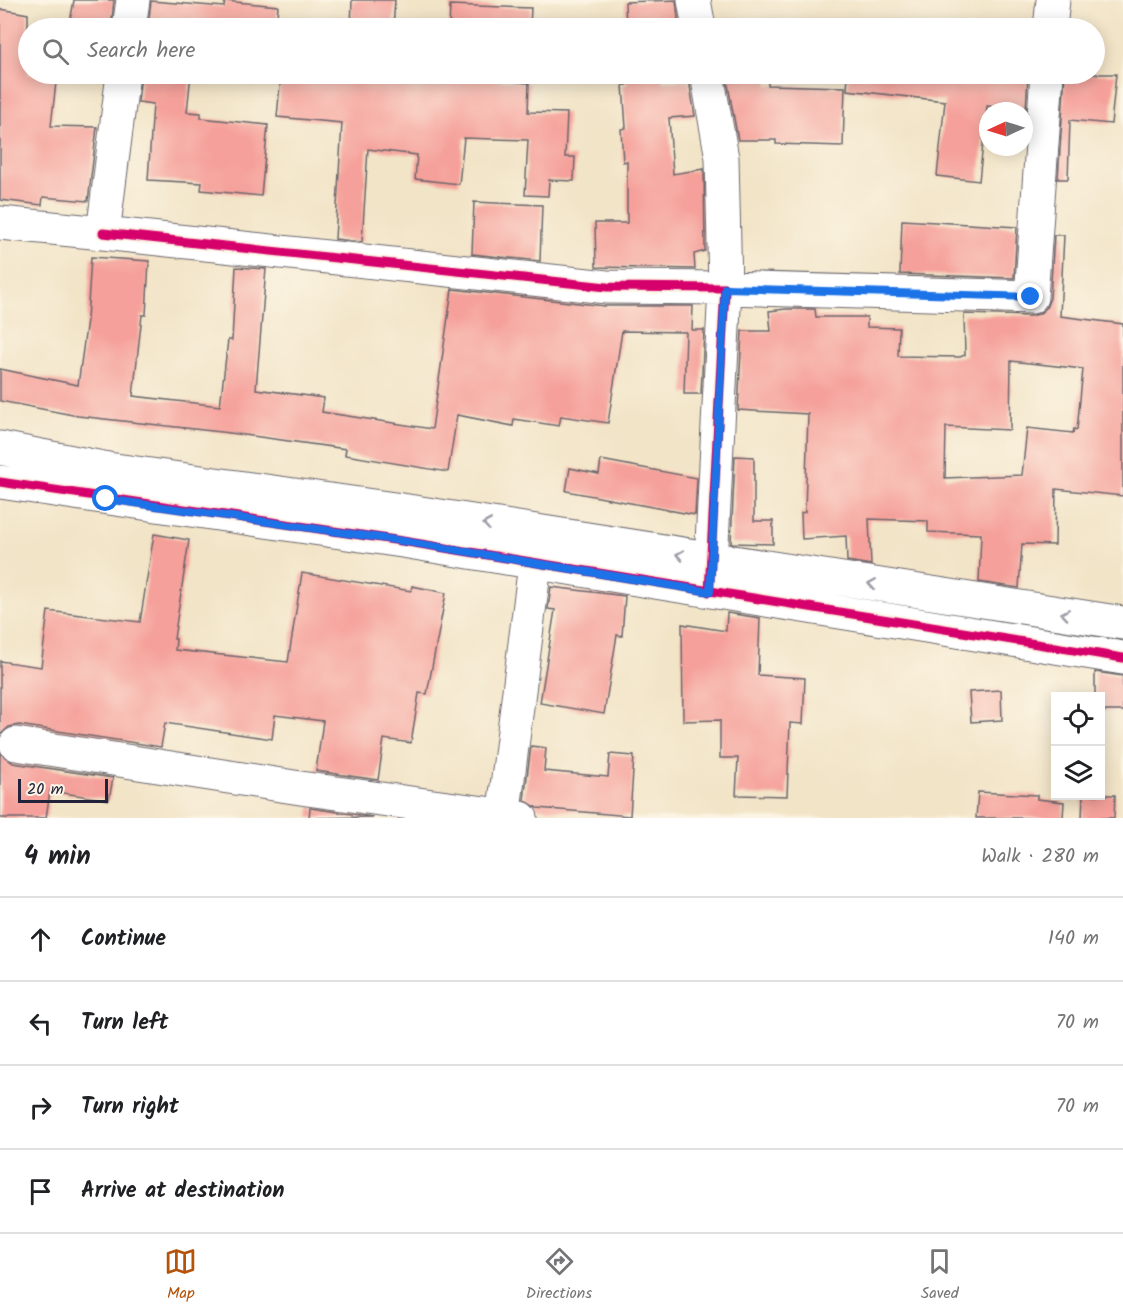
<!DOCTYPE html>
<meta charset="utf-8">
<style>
:root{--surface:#fff;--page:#f2f2f2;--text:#202124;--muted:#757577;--line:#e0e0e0;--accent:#b45309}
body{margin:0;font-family:Kalam,sans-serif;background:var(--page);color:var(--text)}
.controls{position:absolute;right:18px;bottom:18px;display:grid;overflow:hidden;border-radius:0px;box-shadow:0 3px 15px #0003}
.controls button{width:54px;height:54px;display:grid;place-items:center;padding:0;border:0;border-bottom:2px solid var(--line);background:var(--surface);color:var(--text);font:30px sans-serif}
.compass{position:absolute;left:979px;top:102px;width:54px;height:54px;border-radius:50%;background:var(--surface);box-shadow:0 3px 15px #0003;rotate:266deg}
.scale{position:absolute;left:18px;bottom:15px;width:90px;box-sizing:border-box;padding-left:6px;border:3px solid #22223b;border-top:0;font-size:16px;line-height:21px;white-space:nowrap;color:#22223b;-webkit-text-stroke:4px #fcf5e5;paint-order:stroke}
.stop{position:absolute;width:18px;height:18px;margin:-14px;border:4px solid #1a73e8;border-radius:50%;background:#fff}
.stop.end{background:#1a73e8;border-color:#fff;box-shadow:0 2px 6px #0008}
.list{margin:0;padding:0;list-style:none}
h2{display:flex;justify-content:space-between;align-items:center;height:78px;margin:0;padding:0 24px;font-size:26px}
h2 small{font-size:20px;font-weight:400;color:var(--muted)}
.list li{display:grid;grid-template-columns:39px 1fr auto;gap:18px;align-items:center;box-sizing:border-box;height:84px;padding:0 24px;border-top:2px solid var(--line)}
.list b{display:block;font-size:22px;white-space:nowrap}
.list em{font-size:20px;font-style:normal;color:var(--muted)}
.icon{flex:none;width:33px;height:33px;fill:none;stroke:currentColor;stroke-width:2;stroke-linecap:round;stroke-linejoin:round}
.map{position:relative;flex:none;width:1123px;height:818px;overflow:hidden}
.search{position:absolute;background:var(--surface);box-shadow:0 3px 15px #0003;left:18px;right:18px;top:18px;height:66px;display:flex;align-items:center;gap:15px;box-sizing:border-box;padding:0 21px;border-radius:33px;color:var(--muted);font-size:22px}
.sheet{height:414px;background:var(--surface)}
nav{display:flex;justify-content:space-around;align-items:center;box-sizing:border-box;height:84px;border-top:2px solid var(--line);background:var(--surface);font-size:16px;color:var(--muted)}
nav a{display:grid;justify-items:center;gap:3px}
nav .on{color:var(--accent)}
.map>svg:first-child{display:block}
.building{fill:#f5a09a;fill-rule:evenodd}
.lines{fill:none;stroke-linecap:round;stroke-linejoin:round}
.street-casing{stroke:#6b666c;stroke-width:35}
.street{stroke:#fff;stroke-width:33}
.cycleway-casing{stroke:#fcf5e5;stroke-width:13}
.cycleway{stroke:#d6006c;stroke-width:9}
.oneway{stroke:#9c9ca7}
.route{stroke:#1a73e8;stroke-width:8}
</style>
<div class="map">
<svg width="1123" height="818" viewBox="0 0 1123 818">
<rect width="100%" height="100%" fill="#fcf5e5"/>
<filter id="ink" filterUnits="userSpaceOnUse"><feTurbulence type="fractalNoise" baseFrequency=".0167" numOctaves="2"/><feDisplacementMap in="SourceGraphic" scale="12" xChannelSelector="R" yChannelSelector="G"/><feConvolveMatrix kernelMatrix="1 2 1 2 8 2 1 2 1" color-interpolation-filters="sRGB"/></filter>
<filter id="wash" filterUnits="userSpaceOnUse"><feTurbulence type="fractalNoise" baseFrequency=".008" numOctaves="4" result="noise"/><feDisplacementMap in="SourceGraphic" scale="24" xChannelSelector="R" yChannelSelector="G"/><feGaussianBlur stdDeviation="1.35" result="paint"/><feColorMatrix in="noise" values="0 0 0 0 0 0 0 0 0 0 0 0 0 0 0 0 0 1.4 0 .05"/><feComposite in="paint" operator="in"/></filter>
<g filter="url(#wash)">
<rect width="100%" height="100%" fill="#f2e4c7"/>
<g id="blocks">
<path class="building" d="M74,0h40l-3,28h-42z
M352,0h43l-2,28h-42z
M676,0l3,28h-53l-1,-26z
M151,1l73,6 1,-6 53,5 -2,22h-128z
M450,5l81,3 -1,20h-81z
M0,9l28,5v60h29l-6,52 46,1 -9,74 -45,-4 -1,8 -42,-5z
M141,74h50l-4,38 14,1v5l67,7 -7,71 -60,-6 1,-7 -54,-3 5,-76 -15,-2z
M281,74h151l97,9 -1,29 39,1 -2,44h10l-1,24 -25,-1 -1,16 -23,-1 3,-55 -64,-2 -5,46 -44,-5 2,-24 -49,-6 -6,93 -27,-3 7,-116 -65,-6z
M626,74h36l1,8 26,-2 6,36 -26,2 4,56 31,-5 1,82 -11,3 1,15 -99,-2 -1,-44h32v-62l-4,1 -2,-33 5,-1 -3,-43h4z
M726,74h42v11l77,2 -2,59 -67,-2v-4h-38z
M848,74h180l-2,36 -39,-4 -8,75 -42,-5 8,-75 -98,-11z
M1065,74h51l-5,50 -41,-4 -2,59h-10z
M474,202l68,3 -2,56 -68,-7z
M902,220l115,7 -3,51 -114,-4z
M1054,235h10l-4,81 63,8v172l-67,-7 -1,56 -33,-1 -3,44 -40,-6 2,-48 -53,-2v-11l-59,-2 2,46 -24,-4 -1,-25 -44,3 -1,-26 4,-1 3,-98 -70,-4 4,-79h29l-2,-20 17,-2h29l1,8h51v10l32,1 -1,28 62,1 5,-2 -1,-41 66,2 9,-2 7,-6 4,-10zM1011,361l72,8 -6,61 -3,-1 -1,4 -46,-5 -5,47 -77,3 1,-51 64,3z
M91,257l58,4 -3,54h-4l-9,81 87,10 8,-66h4l4,-73 30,2 -10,120 68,9 -2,14 110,17 20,-140 153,17h88l-1,24h12l-3,64h-17l2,-62 -64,-1 -14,92 -47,-7 -2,10 -45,-7 -1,7 -56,-11 -9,57 -103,-17 1,-6 -116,-16 -152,-17 -78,-15v-32l78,16 9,-65z
M735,456l19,1v64h19v23l-42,-1z
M601,460l96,18 -2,37 -129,-24 4,-23 29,6z
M154,534l35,6 -15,99h2l-1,11 113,12 14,-89 109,18 1,-5 34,7 -19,101 -8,-1 -8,50 -27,-4 -6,41 -62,-9 7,-50 -48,-6 -3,24 -107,-16 -4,24 -142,-22 -10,2 -9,8v-74l41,6 7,-56 92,11z
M551,587l74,9 -3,40 -5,-1 -13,79 -64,-11 15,-93 -7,-1z
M727,613l33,5 -2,57 47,3 -2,46 -13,-1 -3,73 -51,-1 2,-37h-18v-38l-37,1 -1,-97 44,7z
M1095,672l28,4v35h-22v-15h-6z
M1001,690l1,30 -31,2 -2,-30z
M531,746l15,2 -2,23 64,6 2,-23 24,2 -4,60 -93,-8 -13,-8z
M0,753l13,10 100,15 -4,22 -59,-9 -4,27h-46z
M978,792l59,3v4l27,3 -1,16h-87z
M1083,795h32l-1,23h-32z
M310,808l63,9 -64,1z"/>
</g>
</g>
<g filter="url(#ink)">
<use href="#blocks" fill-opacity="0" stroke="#6b666c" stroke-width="1.5"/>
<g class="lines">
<g class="street-casing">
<path id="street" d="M694,0l5,28
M129,28l4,-28
M1050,28l3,-28
M707,74l15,84 3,130 306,9 16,-223
M0,223l103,10 20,-159
M103,233l504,54 118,1 -15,294
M0,448l108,21 294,41 721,113
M0,482l402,59 721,117
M16,744l291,45 214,29
M503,818l32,-254"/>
</g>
<use href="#street" class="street"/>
<g class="cycleway-casing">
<path id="cycleway" d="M103,233l504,54 118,1 -16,304
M0,482l402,59 721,117"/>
</g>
<use href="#cycleway" class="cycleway"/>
</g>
<defs><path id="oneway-chevron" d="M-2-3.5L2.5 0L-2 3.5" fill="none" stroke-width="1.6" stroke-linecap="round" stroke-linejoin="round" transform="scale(1.5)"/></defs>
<g class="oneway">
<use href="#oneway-chevron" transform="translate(487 524) rotate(-170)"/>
<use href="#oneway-chevron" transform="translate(680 555) rotate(-171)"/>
<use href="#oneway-chevron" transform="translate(872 584) rotate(-171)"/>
<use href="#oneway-chevron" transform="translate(1065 614) rotate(-171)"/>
</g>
</g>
<g class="lines" filter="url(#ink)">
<path class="route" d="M106,499l296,42 308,51 15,-304 306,9"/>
</g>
</svg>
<div class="controls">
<button><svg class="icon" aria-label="locate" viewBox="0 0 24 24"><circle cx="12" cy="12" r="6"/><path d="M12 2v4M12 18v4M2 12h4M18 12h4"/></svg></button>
<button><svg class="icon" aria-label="layers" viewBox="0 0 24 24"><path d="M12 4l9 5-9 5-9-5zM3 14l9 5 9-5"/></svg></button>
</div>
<svg class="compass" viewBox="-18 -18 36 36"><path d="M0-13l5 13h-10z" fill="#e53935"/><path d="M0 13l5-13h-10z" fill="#757577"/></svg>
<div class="scale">20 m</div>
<div class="stop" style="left:106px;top:499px"></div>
<div class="stop end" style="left:1031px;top:297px"></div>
<div class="search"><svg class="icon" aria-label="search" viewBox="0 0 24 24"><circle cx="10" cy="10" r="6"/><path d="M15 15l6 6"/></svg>Search here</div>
</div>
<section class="sheet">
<h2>4 min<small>Walk · 280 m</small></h2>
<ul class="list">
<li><svg class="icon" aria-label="ahead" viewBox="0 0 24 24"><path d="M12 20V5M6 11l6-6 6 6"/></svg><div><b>Continue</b></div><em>140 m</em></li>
<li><svg class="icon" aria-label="left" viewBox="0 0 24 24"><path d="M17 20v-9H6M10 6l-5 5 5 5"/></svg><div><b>Turn left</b></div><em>70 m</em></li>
<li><svg class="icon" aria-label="right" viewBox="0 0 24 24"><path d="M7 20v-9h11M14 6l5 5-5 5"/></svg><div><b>Turn right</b></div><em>70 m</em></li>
<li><svg class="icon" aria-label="arrive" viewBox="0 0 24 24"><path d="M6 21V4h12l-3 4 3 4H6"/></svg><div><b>Arrive at destination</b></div></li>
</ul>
</section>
<nav>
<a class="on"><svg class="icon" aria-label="map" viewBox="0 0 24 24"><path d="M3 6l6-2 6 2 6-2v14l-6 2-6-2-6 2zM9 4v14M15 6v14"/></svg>Map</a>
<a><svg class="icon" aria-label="directions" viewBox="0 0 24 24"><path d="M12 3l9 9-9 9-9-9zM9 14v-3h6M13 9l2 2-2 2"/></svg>Directions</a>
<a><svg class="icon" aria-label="saved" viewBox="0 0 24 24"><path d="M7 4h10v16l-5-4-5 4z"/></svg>Saved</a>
</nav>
